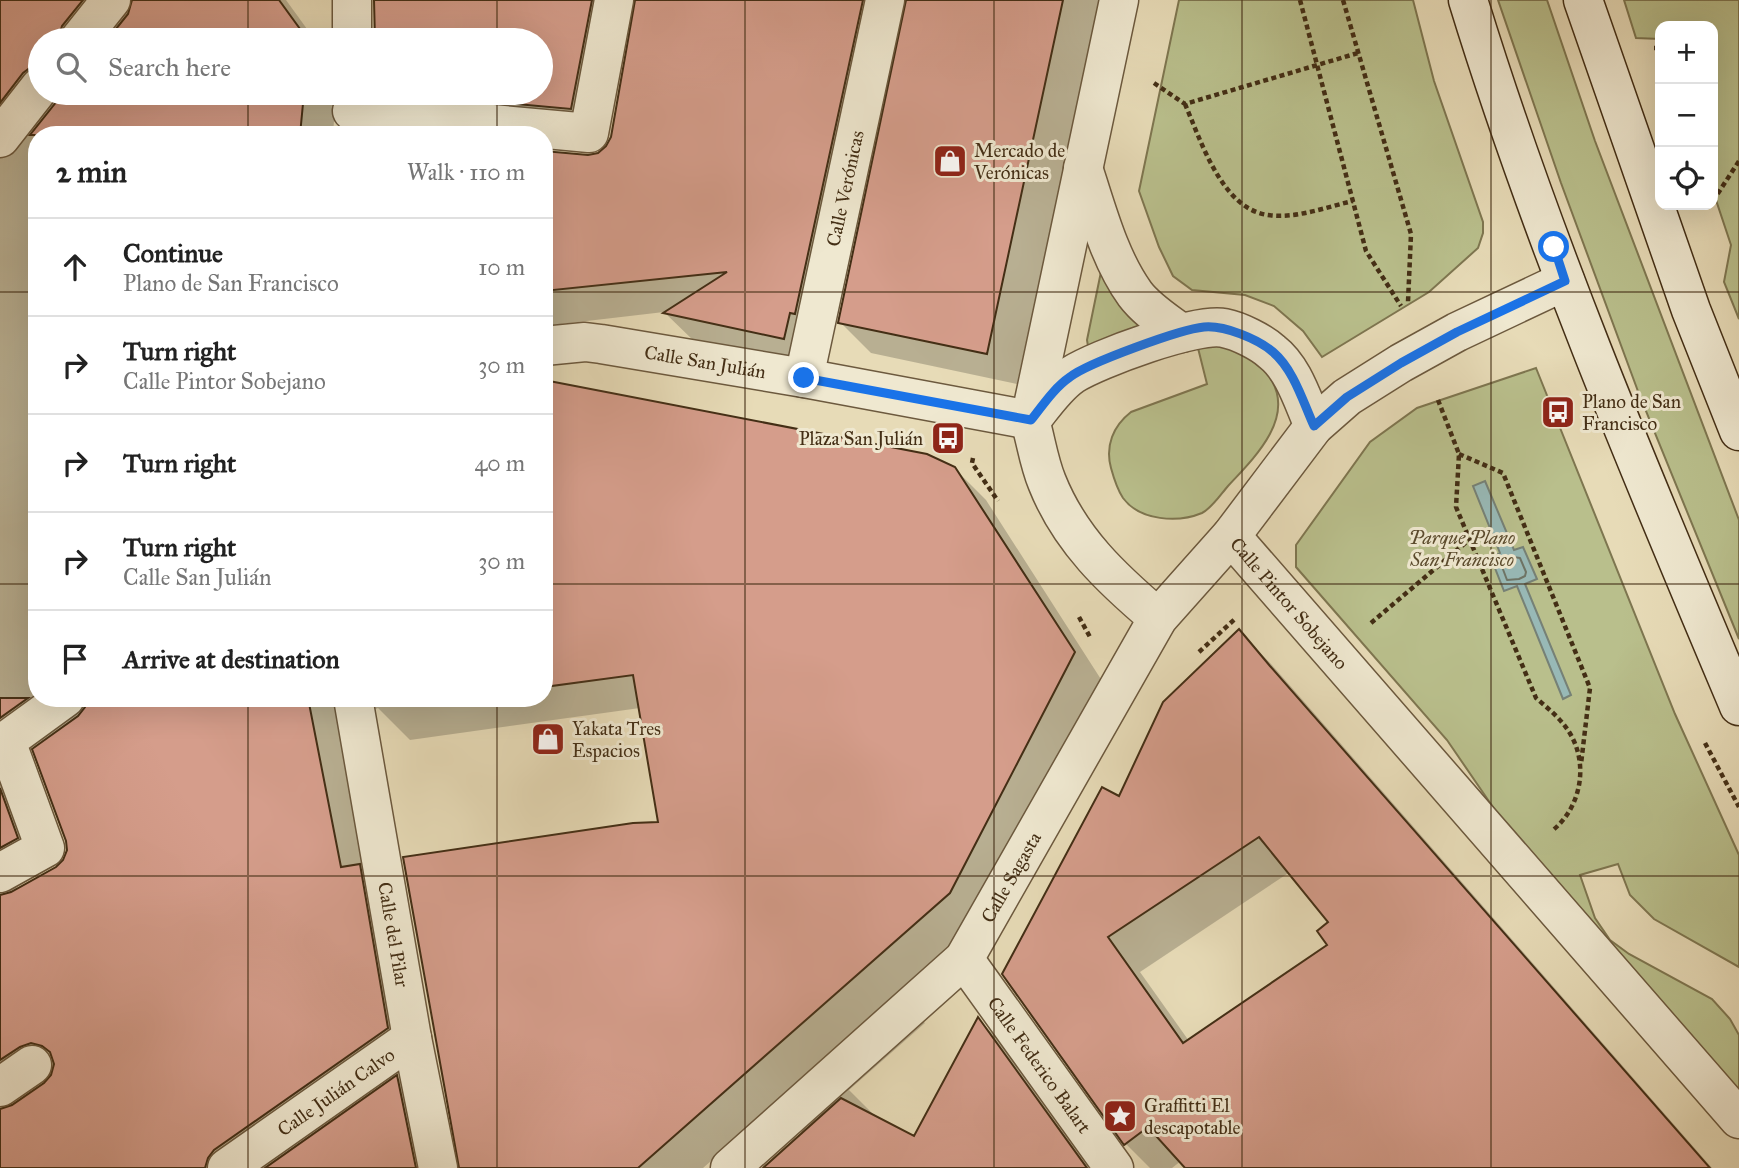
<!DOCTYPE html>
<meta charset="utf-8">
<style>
:root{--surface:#fff;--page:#f2f2f2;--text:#222;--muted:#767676;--line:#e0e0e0}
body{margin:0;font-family:"IM FELL Great Primer",serif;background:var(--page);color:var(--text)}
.controls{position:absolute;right:21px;top:21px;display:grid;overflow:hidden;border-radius:14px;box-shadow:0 7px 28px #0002}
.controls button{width:63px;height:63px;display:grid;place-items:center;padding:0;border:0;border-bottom:2px solid var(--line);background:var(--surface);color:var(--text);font:35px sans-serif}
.stop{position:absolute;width:21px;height:21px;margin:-16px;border:5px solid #1a73e8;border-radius:50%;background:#fff}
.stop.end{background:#1a73e8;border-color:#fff;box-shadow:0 2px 7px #0008}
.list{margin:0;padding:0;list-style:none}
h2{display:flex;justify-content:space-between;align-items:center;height:91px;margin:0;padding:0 28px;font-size:30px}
h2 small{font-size:23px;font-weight:400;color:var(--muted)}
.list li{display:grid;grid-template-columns:46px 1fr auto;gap:21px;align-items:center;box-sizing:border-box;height:98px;padding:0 28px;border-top:2px solid var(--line)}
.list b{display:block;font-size:26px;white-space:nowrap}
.list p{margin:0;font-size:23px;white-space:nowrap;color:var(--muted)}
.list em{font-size:23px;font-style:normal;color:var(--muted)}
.icon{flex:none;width:38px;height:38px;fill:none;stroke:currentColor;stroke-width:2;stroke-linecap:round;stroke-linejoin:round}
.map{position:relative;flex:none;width:1739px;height:1168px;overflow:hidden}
.search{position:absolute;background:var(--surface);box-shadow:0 7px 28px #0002;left:28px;top:28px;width:525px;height:77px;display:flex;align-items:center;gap:18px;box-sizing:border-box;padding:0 24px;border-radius:38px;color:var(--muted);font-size:26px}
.panel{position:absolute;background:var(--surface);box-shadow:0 7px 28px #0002;left:28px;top:126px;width:525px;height:581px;border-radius:28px}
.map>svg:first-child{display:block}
.green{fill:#b9bf8c;stroke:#7e7650;stroke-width:2}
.water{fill:#98b9b6;stroke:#768176;stroke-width:2}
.shadow{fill:#0003;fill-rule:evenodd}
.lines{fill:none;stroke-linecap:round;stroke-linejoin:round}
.shore{stroke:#6e7466;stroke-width:2}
.building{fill:#d59d8b;stroke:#432e15;stroke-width:2;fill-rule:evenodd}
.pedestrian-casing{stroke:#6c593e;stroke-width:41}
.minor-casing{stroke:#6c593e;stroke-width:41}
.secondary-casing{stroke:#432e15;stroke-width:41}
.path{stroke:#432e15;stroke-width:4.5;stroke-dasharray:5 3.5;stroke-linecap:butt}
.pedestrian{stroke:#efe8d0;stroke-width:38}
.minor{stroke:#efe8d0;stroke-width:38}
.secondary{stroke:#efe8d0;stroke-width:38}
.route{stroke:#1a73e8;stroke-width:9}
.grid{fill:none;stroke:#432e15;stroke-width:2;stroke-opacity:0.55}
.labels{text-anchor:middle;stroke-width:6;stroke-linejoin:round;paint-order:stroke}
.poi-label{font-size:19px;fill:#432e15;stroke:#efe8d0;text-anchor:start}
.street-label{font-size:19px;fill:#432e15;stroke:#efe8d0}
.park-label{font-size:19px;font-style:italic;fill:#5b4b2d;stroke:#efe8d0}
</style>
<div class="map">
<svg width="1739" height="1168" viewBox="0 0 1739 1168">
<rect width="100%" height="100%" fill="#e7dbb7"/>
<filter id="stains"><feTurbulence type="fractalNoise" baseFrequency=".00286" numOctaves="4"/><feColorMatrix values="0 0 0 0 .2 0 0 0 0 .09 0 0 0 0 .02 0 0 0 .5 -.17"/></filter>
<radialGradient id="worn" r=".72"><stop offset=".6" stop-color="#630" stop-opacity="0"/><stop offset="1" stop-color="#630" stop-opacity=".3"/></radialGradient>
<path class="green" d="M1179,0h234l21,81 49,141v11l-5,15 -49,44 -107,65 -19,-26 -29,-25 -29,-11 -53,-5 -19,-14 -14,-29 -20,-56z
M1498,0h49l48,141 144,379v119l-100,-245 -78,-211z
M1624,0h115v319l-15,-37 7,-37 -18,-54v-165h-53v13l-24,-1z
M1102,267l38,60 -52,19 -1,-6z
M1223,344c12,6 28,11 38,19 5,4 8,13 11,18 22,39 -19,78 -44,105 -7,8 -16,22 -26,27 -24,10 -62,8 -79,-15 -6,-9 -9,-19 -12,-30 -6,-22 2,-42 20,-56l76,-28 -9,-36z
M1536,368l139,346 64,141v112l-85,-48 -24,-24 -12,-31 -38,11 15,43 15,22 19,14 83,45 18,20 9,16v73l-229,-276 -63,-92 -151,-173v-22l74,-103 47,-34z"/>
<path class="water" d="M1485,481l29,69 9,-3 14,32 -12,5 46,111 -8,4 -46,-113 -13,5 -13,-33 9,-5 -27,-67z"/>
<path class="shadow" d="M0,0h286l29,40h-275v53h296l-3,42h-296v563h507v-306l410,76 32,32 118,184 -123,240 -83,72 27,27 -76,67 26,26 40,22 64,-118 24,24 89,124h-327l39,-34 -29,-29 -72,63h-242l199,-345 -20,-115 -230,32 -32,-32 -9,4 -5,34 -22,3 24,124 52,186 -23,16 32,33 12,60h-439zM33,747l34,93 1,12 -4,10 -7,6 -44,24 7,-8 28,-15 -32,-88 8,-27z
M376,0h724l-83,384 -146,-31 -31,-31 67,-311 -7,5 -86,353 -118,-26 -32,-31 -120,14v-173l43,4 11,-2 9,-7 5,-10 24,-127 -8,5 -26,123 -182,-16 -30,-30h151v-53h-165z
M1239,631l33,34 440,503h-525l-6,-7 -9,7h-22l-24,-24 -122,-170 115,-175zM1290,872l40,50v24l-141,95 -49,-69z"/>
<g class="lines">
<path class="shore" d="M1506,556l14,2 6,14 -1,4 -6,3 -12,1 -6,-16z"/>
</g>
<path class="building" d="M0,0h83l-21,26 -4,14h-18v26l-9,1 -8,6 -23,30z
M132,0h147l29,40h-201l21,-26z
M374,0h218l-21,109 -179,-16h149v-53h-166z
M635,0h228l-68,314 -5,-1 -6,26 -121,-26 64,-41 -183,19v-140l44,4 10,-2 8,-7 5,-9z
M906,0h157l-76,354 -149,-31z
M61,93h243l-4,42h-270l27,-34z
M544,380l383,74 28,13 120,185 -125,241 -312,275h-179l-56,-311 230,-34 25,-1 -25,-147 -89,12z
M1239,629l31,37 440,502h-525l-37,-41 -24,18 -122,-171 100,-187 17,9 44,-94zM1259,837l69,85 -11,9 10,14 -144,98 -75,-106z
M0,698h28l-28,20z
M86,698h222l33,169 19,-3 28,164 -174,122 -6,8 -3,10h-205v-59l12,-4 32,-22 7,-8 3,-11 -4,-12 -8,-6 -11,-3 -11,4 -20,13v-165l11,-3 45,-25 7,-7 4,-10 -1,-9 -34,-92 46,-33 7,-9z
M0,788l18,50 -18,10z
M978,1017l109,151h-324l78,-70 73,38z
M397,1075l19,93h-151z"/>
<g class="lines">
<g class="pedestrian-casing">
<g id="pedestrian">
<path id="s1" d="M804,378l81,-378"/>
<path id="s2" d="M353,698l59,340 26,130"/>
<path d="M0,1087l32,-22"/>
<path id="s3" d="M227,1168l185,-130"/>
</g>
</g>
<g class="minor-casing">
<g id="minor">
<path d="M1119,0l-89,420c6,21 9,43 17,62 23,58 65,97 111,136"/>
<path d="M79,40l32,-40"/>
<path d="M352,40v-40"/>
<path d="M352,111l237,22 25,-133"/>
<path d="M0,138l40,-51"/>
<path d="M1083,168c14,42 26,90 52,126 12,16 30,27 46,39"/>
<path id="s4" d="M544,346l41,-4 16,2 203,34 226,42"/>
<path d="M1032,419c12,-15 24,-33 40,-44 25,-16 125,-53 152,-47 15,3 37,14 48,24 22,17 31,50 42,74"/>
<path id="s5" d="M1231,536l508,583"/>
<path d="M0,873l45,-25 -39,-107 59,-43"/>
<path id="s6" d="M964,959l150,209"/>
<path id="s7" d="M730,1168l234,-209 194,-341 73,-82 83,-110 33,-29 54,-34 56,-31 108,-51"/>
</g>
</g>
<g class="secondary-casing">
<path id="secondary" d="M1468,0c74,241 173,474 271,706
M1583,0l108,310 48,121"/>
</g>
<path class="path" d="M1300,0l66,251 35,55
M1343,0l68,234 -3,68
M1654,48h3l3,10
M1154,83l31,21 173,-51
M1185,104c16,37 37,105 83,111 28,4 58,-8 85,-14
M1713,201l26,-40
M1438,400l21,54 -3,53 80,191c14,12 29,24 37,41 15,31 6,70 -20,91
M1459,454l44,19 87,215 -9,76
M973,458l-1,5 26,38
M1079,617l11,20
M1371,623l99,-84
M1199,652l37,-34
M1705,743l34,64"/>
<use href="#pedestrian" class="pedestrian"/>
<use href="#minor" class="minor"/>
<use href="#secondary" class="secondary"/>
</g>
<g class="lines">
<path class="route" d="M804,378l227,42c12,-15 23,-32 39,-43 18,-14 111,-48 134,-50 20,-2 54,12 69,25 21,18 30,50 41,74l33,-29 54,-34 56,-31 108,-51 -11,-34"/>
</g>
<path class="grid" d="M248,0v40M497,0v40M745,0v1168M994,0v1168M1242,0v1168M1491,0v1168M248,93v42M497,93v42M0,292h37M544,292h1195M0,584h37M544,584h1195M248,698v470M497,698v470M0,876h1739"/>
<defs>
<g id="shop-square" transform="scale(1.75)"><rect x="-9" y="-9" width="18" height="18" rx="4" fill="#8f2418" stroke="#efe8d0"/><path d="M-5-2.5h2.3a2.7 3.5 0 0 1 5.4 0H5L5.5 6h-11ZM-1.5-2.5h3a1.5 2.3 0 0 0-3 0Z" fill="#fff"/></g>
<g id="bus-square" transform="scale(1.75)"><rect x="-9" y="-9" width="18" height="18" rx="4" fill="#8f2418" stroke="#efe8d0"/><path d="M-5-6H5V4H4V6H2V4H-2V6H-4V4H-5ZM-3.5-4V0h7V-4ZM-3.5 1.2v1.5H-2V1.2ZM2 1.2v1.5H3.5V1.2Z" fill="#fff"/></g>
<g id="sight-square" transform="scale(1.75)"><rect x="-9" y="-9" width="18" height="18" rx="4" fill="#8f2418" stroke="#efe8d0"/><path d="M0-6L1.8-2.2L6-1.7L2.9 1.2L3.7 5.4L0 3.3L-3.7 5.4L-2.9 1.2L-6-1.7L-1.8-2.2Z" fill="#fff"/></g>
</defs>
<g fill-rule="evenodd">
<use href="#shop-square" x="950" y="161"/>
<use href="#bus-square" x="1558" y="412"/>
<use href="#bus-square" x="948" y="438"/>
<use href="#shop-square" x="548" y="739"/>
<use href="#sight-square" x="1120" y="1116"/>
</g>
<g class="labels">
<g class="poi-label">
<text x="974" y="157">Mercado de<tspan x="974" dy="22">Verónicas</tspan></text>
<text x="1582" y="408">Plano de San<tspan x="1582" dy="22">Francisco</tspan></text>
<text x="923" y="445" text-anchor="end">Plaza San Julián</text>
<text x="572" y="735">Yakata Tres<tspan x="572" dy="22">Espacios</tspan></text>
<text x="1144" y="1112">Graffitti El<tspan x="1144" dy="22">descapotable</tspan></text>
</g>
<g class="street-label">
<text dy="7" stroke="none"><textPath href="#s1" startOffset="194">Calle Verónicas</textPath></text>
<text dy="7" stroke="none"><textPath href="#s4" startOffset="163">Calle San Julián</textPath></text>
<text dy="7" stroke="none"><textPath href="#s5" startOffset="89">Calle Pintor Sobejano</textPath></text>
<text dy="7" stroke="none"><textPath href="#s7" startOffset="408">Calle Sagasta</textPath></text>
<text dy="7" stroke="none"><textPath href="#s2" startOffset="240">Calle del Pilar</textPath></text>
<text dy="7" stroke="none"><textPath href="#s6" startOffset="130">Calle Federico Balart</textPath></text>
<text dy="7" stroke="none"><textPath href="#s3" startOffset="133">Calle Julián Calvo</textPath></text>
</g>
<g class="park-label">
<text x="1462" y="544">Parque Plano<tspan x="1462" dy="22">San Francisco</tspan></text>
</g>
</g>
<rect width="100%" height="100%" filter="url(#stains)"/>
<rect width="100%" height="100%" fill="url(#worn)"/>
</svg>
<div class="controls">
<button>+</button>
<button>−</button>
<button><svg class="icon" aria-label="locate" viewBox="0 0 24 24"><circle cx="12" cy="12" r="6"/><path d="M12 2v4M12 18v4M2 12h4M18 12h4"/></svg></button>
</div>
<div class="stop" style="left:1554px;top:247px"></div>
<div class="stop end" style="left:804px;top:378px"></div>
<div class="search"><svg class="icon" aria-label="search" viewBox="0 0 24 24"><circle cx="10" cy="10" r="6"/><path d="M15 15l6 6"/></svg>Search here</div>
<section class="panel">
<h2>2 min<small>Walk · 110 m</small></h2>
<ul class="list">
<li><svg class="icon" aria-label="ahead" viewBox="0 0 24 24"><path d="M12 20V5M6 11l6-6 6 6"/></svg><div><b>Continue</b><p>Plano de San Francisco</p></div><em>10 m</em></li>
<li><svg class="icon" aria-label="right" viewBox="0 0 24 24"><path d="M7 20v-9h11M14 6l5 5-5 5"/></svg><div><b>Turn right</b><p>Calle Pintor Sobejano</p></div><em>30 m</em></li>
<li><svg class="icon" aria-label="right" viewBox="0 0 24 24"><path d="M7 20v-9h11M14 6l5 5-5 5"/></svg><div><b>Turn right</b></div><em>40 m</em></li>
<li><svg class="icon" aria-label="right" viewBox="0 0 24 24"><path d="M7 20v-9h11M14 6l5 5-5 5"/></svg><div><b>Turn right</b><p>Calle San Julián</p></div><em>30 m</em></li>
<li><svg class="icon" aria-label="arrive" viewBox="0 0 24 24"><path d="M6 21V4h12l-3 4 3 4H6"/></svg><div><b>Arrive at destination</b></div></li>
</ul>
</section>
</div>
